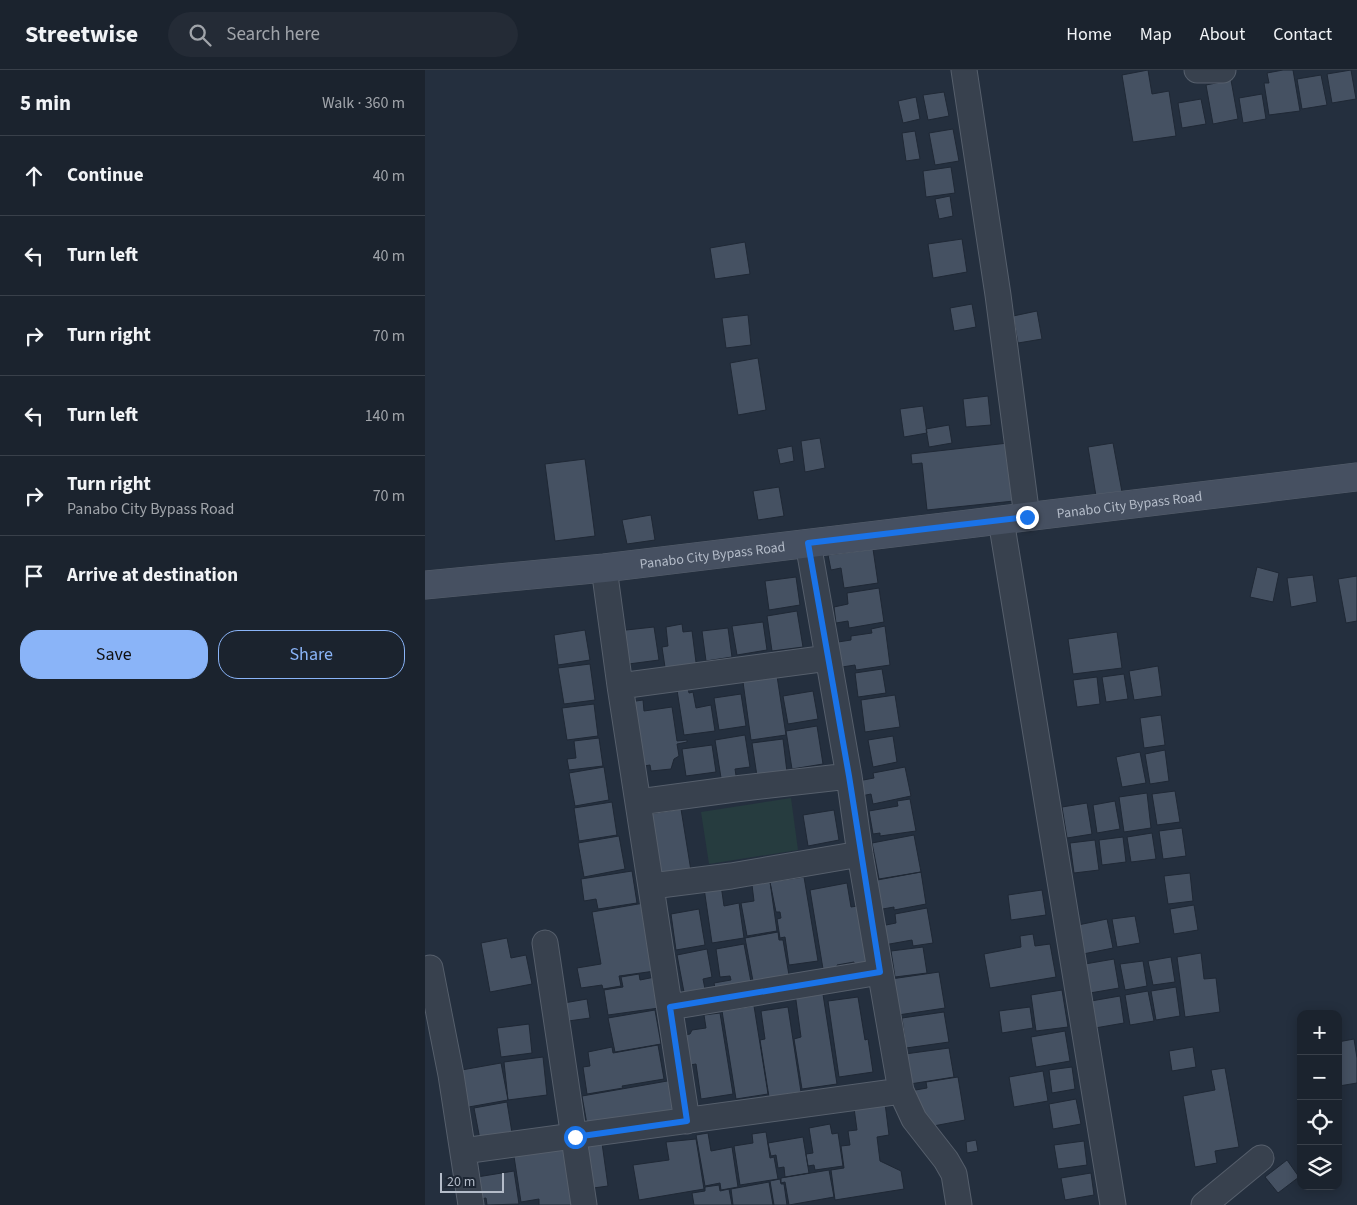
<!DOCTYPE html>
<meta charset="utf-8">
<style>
:root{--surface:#1b232e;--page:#242b36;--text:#f1f3f6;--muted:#a0a4aa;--line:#39404a;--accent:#8ab4f8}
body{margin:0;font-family:"Source Sans 3",sans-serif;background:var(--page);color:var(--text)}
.controls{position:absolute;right:15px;bottom:15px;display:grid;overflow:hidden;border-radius:10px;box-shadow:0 2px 12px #0003}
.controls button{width:45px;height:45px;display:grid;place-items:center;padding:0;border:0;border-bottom:1px solid var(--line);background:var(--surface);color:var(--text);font:25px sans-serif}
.scale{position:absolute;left:15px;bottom:12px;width:64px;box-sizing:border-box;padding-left:5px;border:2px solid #b4bcc9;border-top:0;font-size:14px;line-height:18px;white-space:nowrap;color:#b4bcc9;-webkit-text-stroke:4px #1d2633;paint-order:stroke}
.stop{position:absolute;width:15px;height:15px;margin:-11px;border:4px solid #1a73e8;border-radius:50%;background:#fff}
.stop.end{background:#1a73e8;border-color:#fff;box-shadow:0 1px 5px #0008}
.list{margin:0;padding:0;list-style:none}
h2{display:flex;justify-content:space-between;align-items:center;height:65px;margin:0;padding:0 20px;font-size:21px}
h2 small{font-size:16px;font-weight:400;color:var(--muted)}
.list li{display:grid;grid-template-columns:32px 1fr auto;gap:15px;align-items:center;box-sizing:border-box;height:80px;padding:0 20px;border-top:1px solid var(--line)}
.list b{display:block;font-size:19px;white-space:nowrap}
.list p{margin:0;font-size:16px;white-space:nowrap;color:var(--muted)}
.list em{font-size:16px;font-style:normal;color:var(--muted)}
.actions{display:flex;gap:10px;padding:15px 20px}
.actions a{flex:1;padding:11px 0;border:1px solid var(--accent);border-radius:20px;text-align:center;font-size:18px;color:var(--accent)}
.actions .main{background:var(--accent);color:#111}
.icon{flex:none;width:28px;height:28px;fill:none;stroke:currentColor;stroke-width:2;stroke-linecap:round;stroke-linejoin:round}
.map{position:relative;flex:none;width:932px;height:1135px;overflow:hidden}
header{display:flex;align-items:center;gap:30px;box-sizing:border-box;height:70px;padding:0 25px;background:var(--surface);border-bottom:1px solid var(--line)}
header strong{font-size:24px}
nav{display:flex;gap:28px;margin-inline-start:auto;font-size:18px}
.search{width:350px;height:45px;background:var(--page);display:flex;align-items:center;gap:12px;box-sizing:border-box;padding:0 18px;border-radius:28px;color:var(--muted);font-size:19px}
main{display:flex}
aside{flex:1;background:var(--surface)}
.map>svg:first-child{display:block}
.green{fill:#263c3f}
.building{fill:#455162;stroke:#1f2835}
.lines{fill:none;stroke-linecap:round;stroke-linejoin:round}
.street-casing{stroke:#565f6c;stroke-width:27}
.secondary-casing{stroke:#565f6c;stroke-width:29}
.street{stroke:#38414e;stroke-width:25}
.secondary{stroke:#465061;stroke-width:28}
.route{stroke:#1a73e8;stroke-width:6}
.labels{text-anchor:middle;stroke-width:4;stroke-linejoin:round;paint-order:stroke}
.street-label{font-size:14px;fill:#b4bcc9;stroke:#1d2633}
</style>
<header>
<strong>Streetwise</strong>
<div class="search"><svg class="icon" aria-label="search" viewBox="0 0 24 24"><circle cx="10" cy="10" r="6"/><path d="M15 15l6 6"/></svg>Search here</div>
<nav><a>Home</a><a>Map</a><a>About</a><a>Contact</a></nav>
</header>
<main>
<aside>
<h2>5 min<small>Walk · 360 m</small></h2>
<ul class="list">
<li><svg class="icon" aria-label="ahead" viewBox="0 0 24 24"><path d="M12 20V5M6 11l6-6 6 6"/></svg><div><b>Continue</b></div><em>40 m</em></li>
<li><svg class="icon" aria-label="left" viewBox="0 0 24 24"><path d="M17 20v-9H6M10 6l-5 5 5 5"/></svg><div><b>Turn left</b></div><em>40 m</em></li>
<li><svg class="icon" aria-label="right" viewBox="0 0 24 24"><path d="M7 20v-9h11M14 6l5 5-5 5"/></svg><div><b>Turn right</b></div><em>70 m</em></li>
<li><svg class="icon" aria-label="left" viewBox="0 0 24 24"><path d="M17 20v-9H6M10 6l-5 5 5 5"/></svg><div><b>Turn left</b></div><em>140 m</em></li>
<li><svg class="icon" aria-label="right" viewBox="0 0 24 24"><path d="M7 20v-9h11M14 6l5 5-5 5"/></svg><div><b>Turn right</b><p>Panabo City Bypass Road</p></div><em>70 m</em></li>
<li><svg class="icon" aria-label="arrive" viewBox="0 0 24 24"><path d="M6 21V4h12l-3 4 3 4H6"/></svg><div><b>Arrive at destination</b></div></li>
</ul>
<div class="actions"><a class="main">Save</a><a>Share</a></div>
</aside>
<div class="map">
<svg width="932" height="1135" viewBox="0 0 932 1135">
<rect width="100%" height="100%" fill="#242f3e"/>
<path class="green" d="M366,728l7,52 -89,14 -8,-52z"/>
<path class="building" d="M723,0l4,24 17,-3 7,45 -43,6 -11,-67z
M858,0h10l7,41 -31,4 -5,-32h5l-2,-10z
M926,0l5,29 -24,4 -5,-29z
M896,5l6,30 -25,4 -5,-30z
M806,10l7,39 -25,5 -7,-39z
M519,22l5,24 -21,4 -5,-25z
M837,24l4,25 -23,4 -4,-25z
M491,27l4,22 -17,4 -5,-22z
M776,29l5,25 -24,4 -4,-25z
M528,59l6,32 -24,4 -6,-32z
M490,61l5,28 -14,2 -4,-28z
M526,97l4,26 -29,4 -3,-26z
M525,126l3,20 -14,3 -4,-20z
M537,169l5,33 -34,6 -5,-34z
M320,172l5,32 -35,5 -5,-31z
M547,234l4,23 -22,4 -4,-23z
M612,241l5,28 -24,4 -5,-27z
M323,245l3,30 -25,3 -4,-30z
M333,288l8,52 -28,5 -8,-52z
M563,326l3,29 -25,2 -3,-28z
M498,336l4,27 -23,4 -4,-28z
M524,355l3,18 -23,4 -3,-18z
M395,368l5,30 -20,4 -4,-31z
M583,373l6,58 -87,9 -5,-47 -10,1 -1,-10z
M688,373l9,49 -26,4 -8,-49z
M367,376l2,15 -14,3 -3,-15z
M160,389l10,77 -40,5 -10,-77z
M354,417l5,29 -26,4 -5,-29z
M226,445l4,25 -28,4 -5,-24z
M448,479l5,34 -34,5 -3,-20 -10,2 -3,-15z
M832,497l22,6 -6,29 -23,-5z
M888,505l4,27 -26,5 -4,-29z
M932,506v45l-11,2 -8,-44z
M371,507l4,28 -31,5 -4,-29z
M454,518l5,34 -35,6 -1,-7 -12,2 -2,-16 14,-3 -1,-11z
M372,541l6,36 -31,4 -5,-35z
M338,552l4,28 -30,5 -5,-29z
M257,554l1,8 9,-1 5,39 -31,4 -4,-27 6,-1 -2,-19z
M460,556l5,39 -34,5 -1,-5 -13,2 -4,-25 13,-2v-4l21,-3 -1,-4z
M229,557l5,33 -38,5 -4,-34z
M303,558l4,29 -26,4 -4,-30z
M160,560l5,30 -32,5 -4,-30z
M692,562l5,36 -49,6 -5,-35z
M165,594l5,36 -31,4 -6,-36z
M733,596l4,30 -28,4 -5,-29z
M457,599l4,24 -28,4 -3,-24z
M699,604l4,25 -22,3 -4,-25z
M352,606l9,59 -35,5 -8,-58z
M672,607l3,27 -23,3 -4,-27z
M263,618l1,5 4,-1 3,16 15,-3 4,26 -31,4 -7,-45z
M388,621l5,28 -30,5 -5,-28z
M316,624l5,32 -27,4 -5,-32z
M470,625l5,32 -35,5 -4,-32z
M218,630l1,11 28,-4 5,34 10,-1v2l-10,2 2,12 -5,3 -3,10 -20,2 -1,-6 -12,2 -9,-65z
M169,634l4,32 -31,4 -5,-32z
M736,645l4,30 -21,3 -4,-30z
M392,656l6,38 -31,5 -6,-38z
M320,665l5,32 -15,2 2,13 -15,2 -7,-44z
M468,666l4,26 -24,5 -5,-27z
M174,668l4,28 -34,4 -2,-11 9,-1 -2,-17z
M358,669l4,33 -30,4 -5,-33z
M287,675l4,27 -30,4 -4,-27z
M740,680l4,31 -19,3 -5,-30z
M715,682l6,31 -24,4 -6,-30z
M179,697l5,33 -34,6 -6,-33z
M480,697l6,29 -38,8 -2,-10 -10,2 -3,-15 16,-3 -1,-5z
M750,721l5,31 -23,3 -5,-31z
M722,723l4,35 -27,4 -5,-35z
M485,729l6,32 -36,5v-3l-7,1 -4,-23 29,-5 -1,-5z
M690,731l5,28 -23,4 -4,-28z
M187,732l5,33 -38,6 -5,-33z
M662,733l5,31 -25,4 -5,-31z
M256,739l11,68 -32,5 -11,-68z
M409,740l5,30 -31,6 -5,-31z
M757,758l4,28 -23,3 -4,-28z
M727,763l4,26 -25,3 -4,-25z
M489,765l7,37 -42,7 -7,-36z
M194,766l6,33 -41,8 -6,-34z
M698,767l3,25 -24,3 -3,-25z
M670,770l4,30 -25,3 -4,-30z
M207,801l5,32 -39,6 -2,-10 -12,2 -3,-22z
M496,802l5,32 -32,6v-3l-17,3 -5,-29z
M765,803l3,28 -25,3 -4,-28z
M379,807l14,84 -29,4 -4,-28 -5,1 -3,-19 4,-1 -1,-6h-4l-6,-30z
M345,812l7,49 -30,5 -6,-33 13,-2 -2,-16z
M422,813l4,24 13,-2 10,60 -19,3 -1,-6 -17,3 1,8 -14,2 -14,-85z
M296,815l3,21 15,-3 5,35 -32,5 -8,-55z
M617,820l4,25 -35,5 -3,-25z
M219,833l11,68 -36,5 2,10 -18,3 -1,-4 -21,3 -4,-20 24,-4 -9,-52z
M769,835l4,25 -24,4 -4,-25z
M502,838l6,35 -20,3 -1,-6 -28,5 -3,-19 15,-3 -1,-9z
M274,839l6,36 -29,5 -5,-36z
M710,846l5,27 -23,4 -5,-28z
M682,849l6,29 -30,6 -5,-29z
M353,862l1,8h4l6,35 -36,6 -8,-43z
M608,864l2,12 15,-2 6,33 -66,11 -6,-34 37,-7 -1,-11z
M82,868l4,20 15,-3 6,29 -42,8 -9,-49z
M319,874l7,38 -35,11 -2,-10 17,-3 -1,-4 -10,1 -4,-28z
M498,877l4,26 -32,4 -4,-26z
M282,879l5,28 -9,2 2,10 -21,3 -7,-37z
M776,883l3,26 12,-1 4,34 -35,5 -8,-60z
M746,887l4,25 -22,3 -5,-24z
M689,889l5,29 -29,5 -5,-29z
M718,891l4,25 -22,4 -5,-26z
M514,902l6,36 -47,7 -7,-36z
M214,904l1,6 15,-3 4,31 -51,7 -4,-25 19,-3 -2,-10z
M751,917l4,29 -24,4 -5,-29z
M397,918l15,96 -35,5 -8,-50 7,-2 -6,-44z
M637,920l6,37 -32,4 -5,-36z
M723,921l6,30 -24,4 -5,-30z
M695,926l4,27 -29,5 -4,-27z
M433,927l7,43 3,-1 5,33 -34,5 -11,-76z
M162,929l3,19 -29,4 -3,-18z
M329,936l14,88 -32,5 -14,-88z
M363,937l13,85 -32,5 -9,-57 5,-1 -4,-28z
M605,937l3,21 -31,5 -3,-22z
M230,940l6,34 -46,8 -7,-34z
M519,942l5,30 -43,6 -4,-30z
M295,943l13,81 -32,5 -5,-35 -12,2 -5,-30 11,-2 2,-4 14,-2 -2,-13z
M104,954l3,29 -31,4 -4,-29z
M640,961l5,30 -34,6 -5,-30z
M929,969l3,19v25l-18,3 -1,-44z
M233,975l6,34 -42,7 1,2 -36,6 -4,-27 7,-1 -2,-14 24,-5 1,6z
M768,977l3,20 -24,4 -3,-20z
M524,978l5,29 -44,7 -5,-30z
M118,987l4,38 -39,5 -4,-38z
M76,993l7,37 -45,8 -7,-37z
M647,997l3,22 -23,4 -3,-23z
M800,998l14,79 -24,4 2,12 -22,4 -12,-71 32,-6 -4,-20z
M618,1001l5,30 -34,6 -5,-30z
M533,1007l7,43 -37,7 -18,-36 17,-3 -1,-6z
M248,1010l6,38 -91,12 -6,-34z
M651,1029l5,25 -28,5 -4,-25z
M82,1032l6,37 -32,6 -7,-37z
M460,1033l4,32 -12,2 3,24 21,10 3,18 -69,11 -4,-30 13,-2 -3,-22 9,-1 -2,-14 9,-1 -3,-22z
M405,1054l2,10 6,-1 5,33 -28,4 -1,-5 -6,1 -2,-12 7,-1 -4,-25z
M341,1062l4,26 4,-1 4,22 -38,6 -6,-39 19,-3 -1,-9z
M283,1063l3,18 21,-4 6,40 -17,3 -1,-7 -15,3 -9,-51z
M378,1067l6,36 -24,4 -1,-10 -6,1 -2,-13 -5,1 -3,-13z
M271,1069l8,50 -65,11 -6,-35 36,-5 -3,-18z
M551,1070l2,11 -11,2 -1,-11z
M659,1071l3,24 -29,4 -4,-24z
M139,1072l9,63h-34v-6l-18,3 -8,-52z
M177,1073l6,43 -22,3 -6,-43z
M862,1090l12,17 -21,16 -13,-16z
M404,1100l5,27 -45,8 -4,-23 -4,1v-5z
M89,1101l5,33 -32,1 -1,-7 -6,1 -3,-22z
M666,1103l3,22 -29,5 -4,-22z
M355,1109l1,5h3l3,21h-13l-4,-24z
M344,1112l4,23h-40l-2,-16z
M294,1115l1,6 9,-2 3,16h-38l-2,-12 13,-2v-4z"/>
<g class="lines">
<g class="street-casing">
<path id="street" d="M539,0l34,225 29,222
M772,0h26
M576,450l112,685
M383,473l41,233 11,78 41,237 13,28 32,41 8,14 5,31
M179,498l16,118 67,435
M195,616l208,-28
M214,732l96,-13 114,-13
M227,816l79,-10 129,-22
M120,873l39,262
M5,898l21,107 20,130
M245,937l210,-35
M38,1081l438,-60
M779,1135l57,-47"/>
</g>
<g class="secondary-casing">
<g id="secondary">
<path id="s1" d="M0,515l179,-17 753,-91"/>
</g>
</g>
<use href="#street" class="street"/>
<use href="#secondary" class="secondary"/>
</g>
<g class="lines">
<path class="route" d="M150,1067l112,-16 -17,-114 210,-35 -31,-196 -41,-233 219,-26"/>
</g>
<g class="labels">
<g class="street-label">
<text dy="5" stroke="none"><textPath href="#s1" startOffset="709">Panabo City Bypass Road</textPath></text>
<text dy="5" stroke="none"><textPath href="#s1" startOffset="289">Panabo City Bypass Road</textPath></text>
</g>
</g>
</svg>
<div class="controls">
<button>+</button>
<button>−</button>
<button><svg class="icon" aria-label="locate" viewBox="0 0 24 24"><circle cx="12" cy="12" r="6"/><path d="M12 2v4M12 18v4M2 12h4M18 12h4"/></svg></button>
<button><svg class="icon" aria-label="layers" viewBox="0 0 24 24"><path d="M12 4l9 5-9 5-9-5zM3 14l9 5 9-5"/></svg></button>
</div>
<div class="scale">20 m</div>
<div class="stop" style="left:150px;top:1067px"></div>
<div class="stop end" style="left:602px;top:447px"></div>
</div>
</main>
